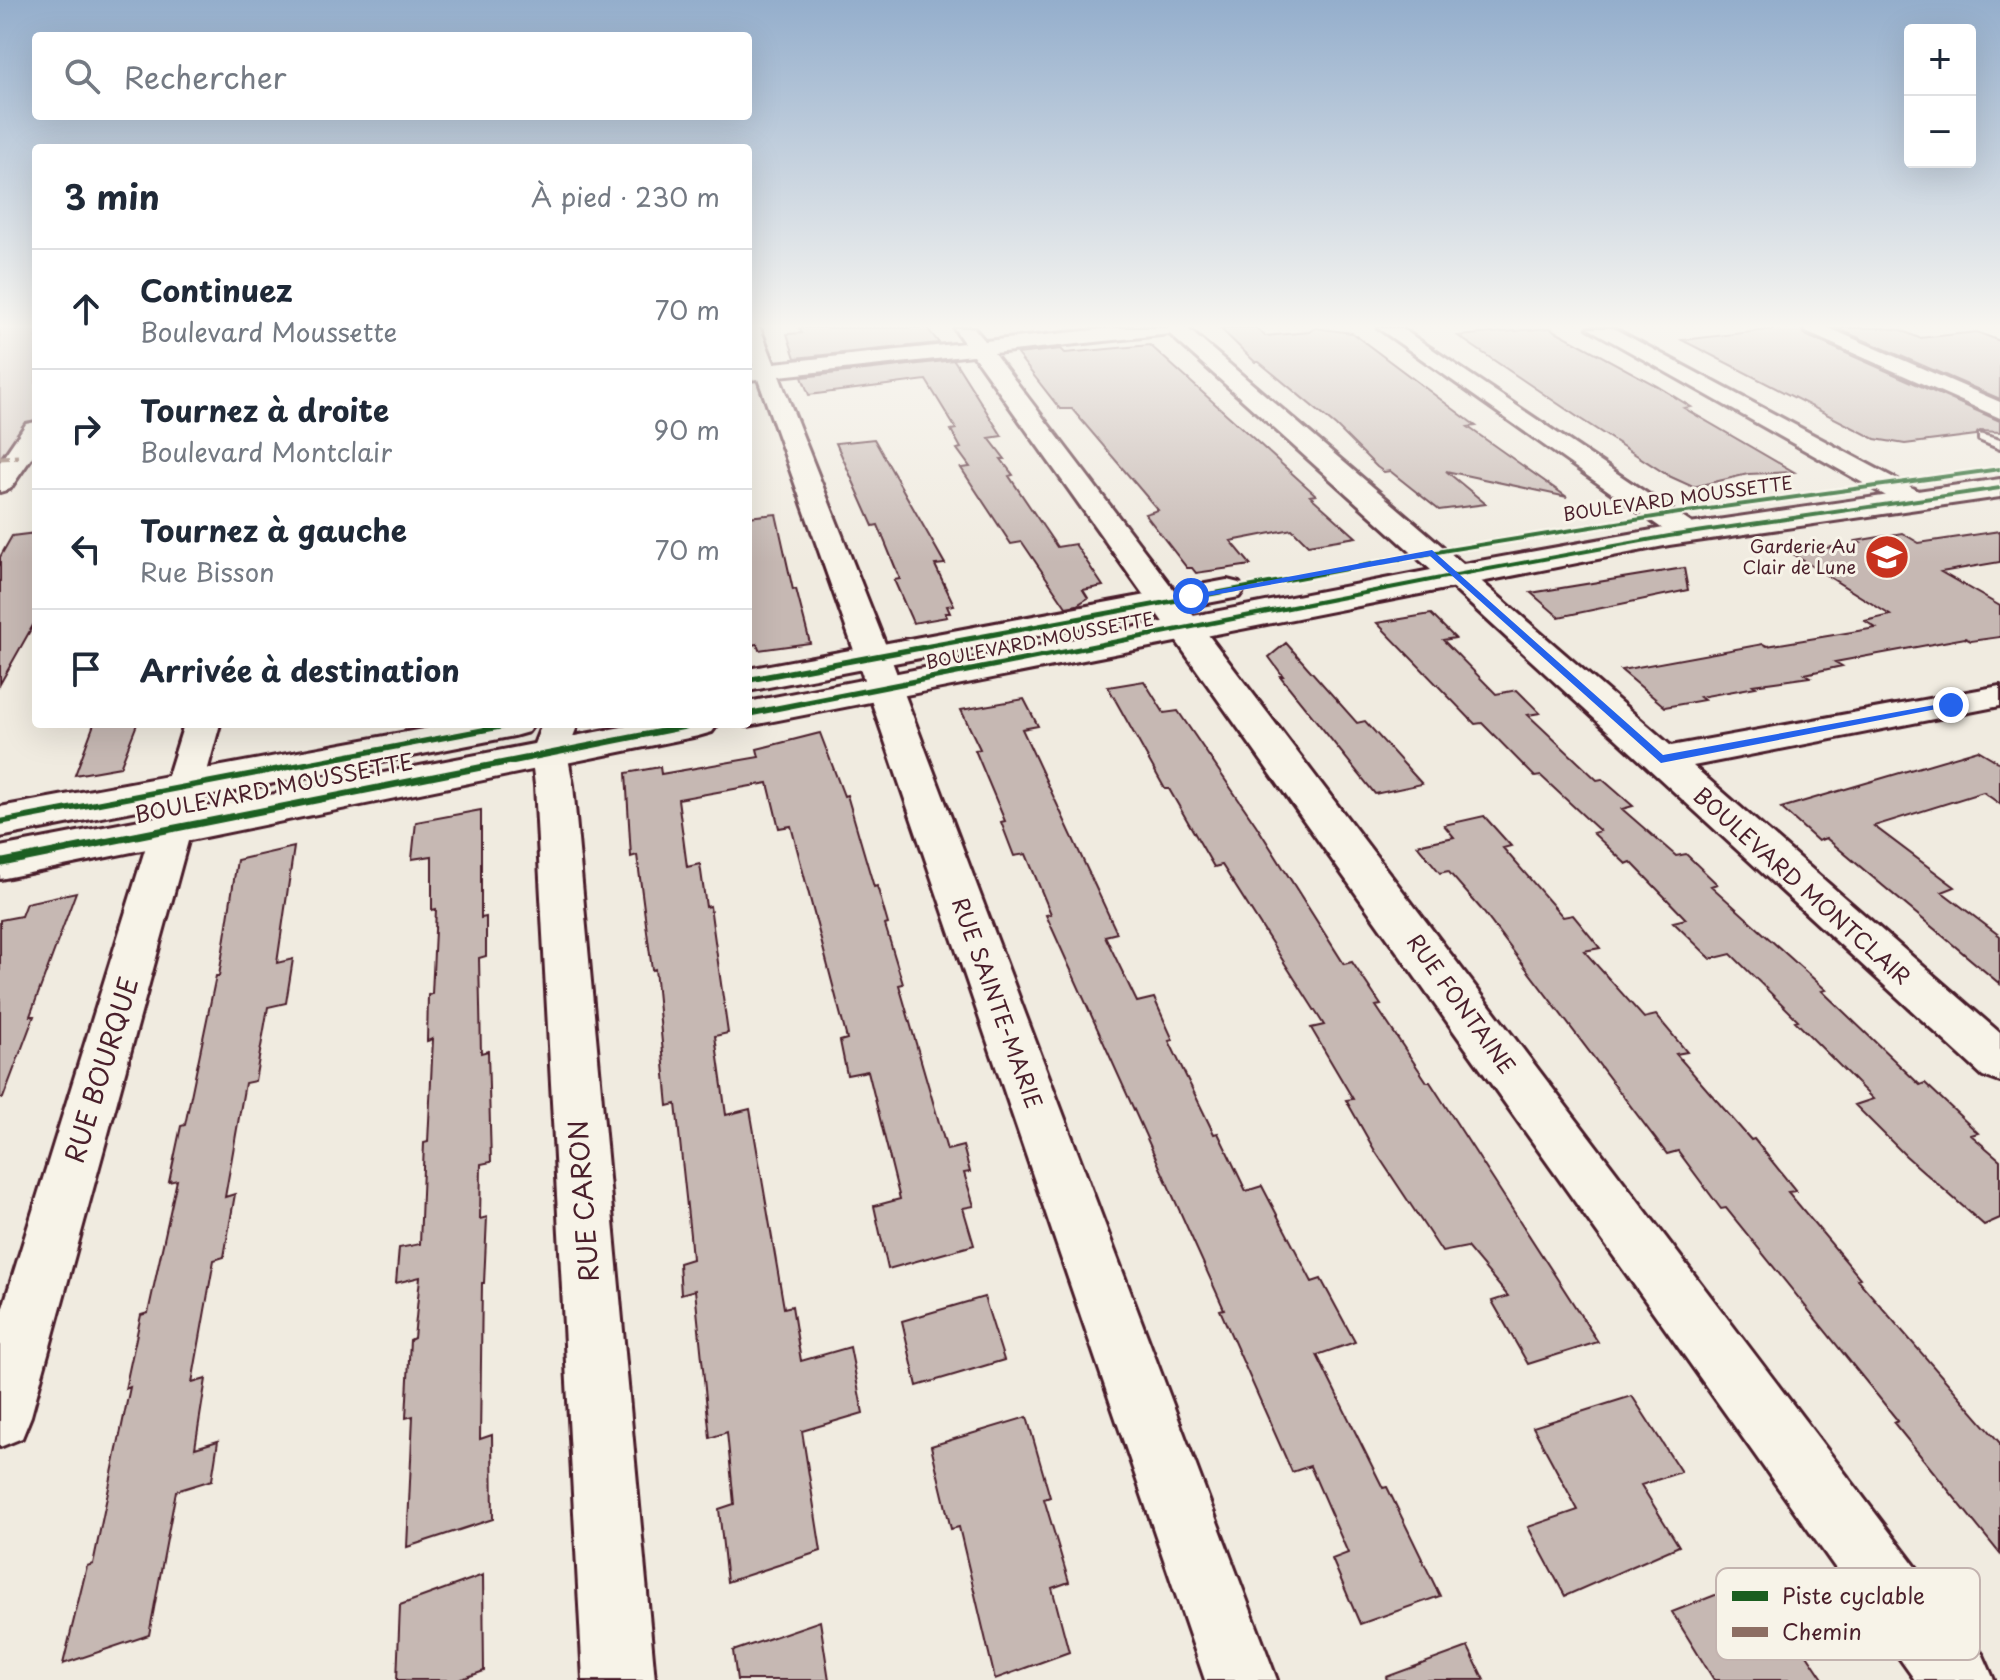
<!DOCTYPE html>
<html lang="fr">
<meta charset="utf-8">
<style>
:root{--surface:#fff;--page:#f2f2f3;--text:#1f2937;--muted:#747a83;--line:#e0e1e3}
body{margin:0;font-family:"Playpen Sans",sans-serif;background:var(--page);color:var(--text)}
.controls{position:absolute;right:24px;top:24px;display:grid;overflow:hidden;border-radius:8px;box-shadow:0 8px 32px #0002}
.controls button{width:72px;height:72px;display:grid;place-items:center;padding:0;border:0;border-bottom:2px solid var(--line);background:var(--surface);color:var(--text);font:40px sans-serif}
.stop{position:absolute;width:24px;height:24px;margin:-18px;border:6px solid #2563eb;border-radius:50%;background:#fff}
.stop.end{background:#2563eb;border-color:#fff;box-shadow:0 2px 8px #0008}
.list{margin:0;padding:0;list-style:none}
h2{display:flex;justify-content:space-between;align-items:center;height:104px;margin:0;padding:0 32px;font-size:34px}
h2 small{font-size:26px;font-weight:400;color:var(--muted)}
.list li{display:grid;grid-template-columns:52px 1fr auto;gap:24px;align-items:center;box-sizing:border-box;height:120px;padding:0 32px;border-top:2px solid var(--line)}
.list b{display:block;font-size:30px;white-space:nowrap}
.list p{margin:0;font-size:26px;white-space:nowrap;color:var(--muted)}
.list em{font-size:26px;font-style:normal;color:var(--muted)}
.icon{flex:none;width:44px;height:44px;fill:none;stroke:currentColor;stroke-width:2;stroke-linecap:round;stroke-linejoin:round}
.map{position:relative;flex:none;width:2000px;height:1680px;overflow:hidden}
.search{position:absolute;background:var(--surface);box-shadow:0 8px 32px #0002;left:32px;top:32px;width:720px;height:88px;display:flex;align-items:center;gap:20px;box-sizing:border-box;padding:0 28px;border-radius:8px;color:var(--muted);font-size:30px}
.panel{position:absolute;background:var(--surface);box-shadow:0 8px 32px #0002;left:32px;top:144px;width:720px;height:584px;border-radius:8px}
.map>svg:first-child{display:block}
.green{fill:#d8cdc6;stroke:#917678;stroke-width:2}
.building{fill:#c6b8b3;stroke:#4a1f2b;stroke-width:2}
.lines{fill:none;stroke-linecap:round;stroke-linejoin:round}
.service-casing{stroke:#4a1f2b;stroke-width:6}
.minor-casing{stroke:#4a1f2b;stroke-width:6}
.tertiary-casing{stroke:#4a1f2b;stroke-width:6}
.service{fill:#f7f3e8;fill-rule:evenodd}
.minor{fill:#f7f3e8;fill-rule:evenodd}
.tertiary{fill:#f7f3e8;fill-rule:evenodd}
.quiet{stroke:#8d6e63;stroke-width:5;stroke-dasharray:9 5;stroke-linecap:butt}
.cycleway-casing{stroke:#f7f3e8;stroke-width:5}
.cycleway{fill:#1b5e20;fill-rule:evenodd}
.route{fill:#2563eb}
.labels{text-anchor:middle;stroke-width:6;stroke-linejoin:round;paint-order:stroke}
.far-street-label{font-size:18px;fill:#4a1f2b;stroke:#f7f3e8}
.far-poi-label{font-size:18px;fill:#4a1f2b;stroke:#f7f3e8;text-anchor:end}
.street-label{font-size:22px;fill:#4a1f2b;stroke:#f7f3e8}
.near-street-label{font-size:26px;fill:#4a1f2b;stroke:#f7f3e8}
.key{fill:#f7f3e8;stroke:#c3b3af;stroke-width:2}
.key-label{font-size:22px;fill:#4a1f2b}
</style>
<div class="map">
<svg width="2000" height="1680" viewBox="0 0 2000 1680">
<rect width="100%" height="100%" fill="#f0ebe0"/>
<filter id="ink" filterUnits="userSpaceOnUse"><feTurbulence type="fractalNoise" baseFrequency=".0125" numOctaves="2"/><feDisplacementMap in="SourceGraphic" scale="16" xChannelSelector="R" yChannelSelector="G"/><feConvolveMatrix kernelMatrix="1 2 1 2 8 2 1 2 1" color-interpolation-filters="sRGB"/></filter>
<g filter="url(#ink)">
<path class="green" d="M0,328h36v102l-36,43z"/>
<path class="building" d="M799,328h128l12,15 -144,15 -8,-24 15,-1z
M1220,328h36l9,8 44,-4 6,-4 37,5 124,93 -8,1 99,70 -121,-26 40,33 -47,6 -49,-39 -6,1 -7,-5 -41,-41 -77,-64h-4z
M1550,328l107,58 34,21 -7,1 110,64 -46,2 -55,13 -24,-11 -87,-56 -124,-84z
M1785,328h15l5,7 195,86v11l-20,-1 -4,4 -71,9 -30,-5 -193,-99z
M1836,328h47l18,2 18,8 58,-6 23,9v58z
M1150,345l166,150 -6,1 46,41 -48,8 -16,-16 -61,12 20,24 -55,8 -4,-5h-5l-42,-54 13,-4 -86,-101h-12l-43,-55 44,-5 4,4z
M954,360l48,76 -13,2 16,21h-4l12,16 -4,1 48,71 18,-3 28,42 -20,4 5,8 -11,7 -11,2 -44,-65 -11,2 -50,-76 9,-1 -13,-18 4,-1 -10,-18 5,-1 -30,-49 -117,15 -7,-18z
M874,439l71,125 -10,1 19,40 -7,1 3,7h-5l2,4 -34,6 -19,-43 6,-1 -22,-54 -5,1 -37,-83z
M776,514l17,76 3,-1 14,54 -51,7 -2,-6 -5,1 -4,-18v-110z
M2000,531v31l-59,10 59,34v31l-29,4 -6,-3 -130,24 7,4 -37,8 5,3 -57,8 3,2 -56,10 4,3 -39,7 -44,-37 142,-26 4,2 109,-18 -11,-7 25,-6 -99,-62 69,-10 -4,-2 46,-8 17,10z
M36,533v87l-36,64v-127l12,-21z
M1684,568l4,22 -129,27 -28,-24z
M1431,614l24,24 -12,2 53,54 21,-4 23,23 -12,2 69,65 5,-1 31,27 -11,3 54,47 10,-2 31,30 -6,2 115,104 -4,1 98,94 5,-2 53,50 -7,2 29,25v58l-16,7 -78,-69 -51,-51 18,-6 -78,-78 3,-1 -67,-66 -20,5 -38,-37 13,-3 -55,-57 -5,2 -33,-31 7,-2 -59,-55 -6,1 -53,-54 -7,1 -98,-101z
M1286,643l71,80 8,-2 57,63 -47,10 -95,-118h3l-14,-19z
M1144,681l20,32 14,-2 78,114 88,139 8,-2 29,43 -5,1 51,76h3l168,260 -70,22 -36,-63 16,-5 -41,-49 -25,5 -67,-101 -29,-51 7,-1 -42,-71 13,-3 -102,-160 -8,2 -45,-78h-4l-57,-102z
M1024,699l14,27 -16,3 95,204 -12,3 32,66 17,-4 19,42 -4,1 45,93 4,-1 28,58 16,-5 50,96 9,-3 34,63 -38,13 66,133 4,-1 53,109 -80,28 -28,-65 16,-6 -38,-87 -18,6 -72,-162 4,-1 -178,-394 5,-1 -25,-60 -12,2 -13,-34 4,-1 -30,-71 5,-1 -19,-39z
M94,724h43l-17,43 -45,8z
M820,733l24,63 3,-1 27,92 3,-1 11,38 -3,1 18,59 -4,1 48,165 16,-4 7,26 -6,1 10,33 -11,2 11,37 -86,24 -14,-63 26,-7 -32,-128 -21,4 -7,-34 7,-2 -56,-213 -12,2 -11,-45 -90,16 9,68 13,-3 6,43 4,-1 18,127 -13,3 11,79 24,-6 34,199 8,-2 9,55 49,-14 13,66 -61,18 19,120 -94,31 -8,-73 15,-5 -7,-72 -17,6 -15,-148 -14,4 -2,-31 13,-4 -2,-24 -14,-131 -8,2 -13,-137 -3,1 -15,-115 -6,2 -5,-84 34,-6 1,7 98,-17 -2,-8z
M1978,750l22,13v41l-17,-12 -109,34 81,61 -13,5 58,44v48l-174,-146 -8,3 -37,-33z
M481,810v108l5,-1v39l-7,2 2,95 7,-2 3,111 -10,2 -1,55 7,-2 -3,66h-2l-2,156 12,-4 1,84 -86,28 6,-131 -7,2 4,-78 4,-2 6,-61 -24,6 3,-35 21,-4 4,-101 4,-1 5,-103 -6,2 1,-46 4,-1 4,-85 -4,1v-54l-20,3 4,-37z
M1484,816l27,30 -8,2 60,69 10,-2 27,33 -16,3 60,67 12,-3 31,37 -11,2 75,86 3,-1 42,52 -8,1 72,86 -3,1 143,164v111l-106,-131 4,-2 -172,-213 -5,1 -43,-58 -11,3 -186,-245 -33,-38 -8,2 -23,-28 37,-8 -10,-12z
M294,847l-17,116 16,-4 -7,44 -18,4 -13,74 -10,2 -20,114 10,-3 -11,63 -10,3 -22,123 14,-4 -11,69 23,-7 -6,39 -36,11 -27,144 -86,29 24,-98 6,-2 37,-177 -5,2 16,-74 7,-2 29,-133 -8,2 12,-56 4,-1 31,-149h3l18,-116z
M76,892l-46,124h4l-31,82h-3v-178l21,-4 5,-13z
M984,1297l20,63 -87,26 -15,-65z
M1632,1396l49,76 -40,13 38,61 -114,50 -37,-69 50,-17 -45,-83z
M1027,1417l23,80 -6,2 25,83 -17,6 17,64 -74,27 -36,-152 -8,2 -20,-83z
M483,1575l1,96 -25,9h-62l3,-75z
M1756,1579l68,101h-110l-42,-68z
M820,1621l9,59h-92l-4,-29z
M1468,1647l16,33h-97l-1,-3z"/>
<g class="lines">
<g class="service-casing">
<path id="service" d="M1979,434l21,6v9l-21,-9z"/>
</g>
<g class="minor-casing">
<path id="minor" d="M748,328h12l14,35 190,-20 -10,-15h20l11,13 130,-13h65l-3,4 -7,2 -176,19 989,1302 11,25h-79l-942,-1325 -194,21 111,280 387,1024h-72l-349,-1024 -98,-277 -10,1v-14h5l-5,-14z
M1378,328h23l296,199 4,6 -4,6 -10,3 -10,-3z
M1588,328h25l311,166 4,6 -4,6h-20z
M1803,328h26l171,74v16l-194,-86z
M1456,566l11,3 204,177 329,-60v20l-307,60 307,267v49l-17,-6 -538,-495 -4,-6 4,-6z
M184,724h36l-189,692 -9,22 -22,9v-130z
M542,724h36l-11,28 6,33 82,895h-72l-48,-895 -4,-33z"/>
</g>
<g class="tertiary-casing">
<path id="tertiary" d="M1163,328h24l276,236 206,-37 331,-48v18l-331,48 -921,181 -7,-2h7v-22l683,-132z
M36,422v29l-26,38 -10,3v-30l26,-38z
M1227,580l12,3 5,7 -5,7 -491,94v-22z
M450,724h84l-6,8 -14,4 -514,101v-30z
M637,724h81l-6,8 -14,4 -698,143v-32z"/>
</g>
<use href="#service" class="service"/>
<use href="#minor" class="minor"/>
<use href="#tertiary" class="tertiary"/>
<path class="quiet" d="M0,458l18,-1"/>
<g class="cycleway-casing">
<path id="cycleway" d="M2000,467v4l-321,44 -231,37 -700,131v-6l700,-129 231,-37z
M2000,486v4l-331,48 -213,39 -708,140v-6l708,-138 213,-39z
M500,724h18l-4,3 -514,98v-6z
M684,724h18l-4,3 -698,140v-8z"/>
</g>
<use href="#cycleway" class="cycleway"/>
</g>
</g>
<linearGradient id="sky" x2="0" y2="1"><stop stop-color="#94aecc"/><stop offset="0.58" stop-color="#f8f6f1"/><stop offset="1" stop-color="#f8f6f1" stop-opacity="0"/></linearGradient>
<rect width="2000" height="563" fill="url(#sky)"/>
<path class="route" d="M1432,550l231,205 288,-53 6,3 -296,58 -231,-207 -239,43 -5,-3z"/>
<defs>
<g id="school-disc" transform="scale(2.3)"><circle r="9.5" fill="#c8321e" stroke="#f7f3e8"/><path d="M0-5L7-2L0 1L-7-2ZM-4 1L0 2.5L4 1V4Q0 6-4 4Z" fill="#fff"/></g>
</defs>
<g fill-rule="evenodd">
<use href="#school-disc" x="1887" y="557"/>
</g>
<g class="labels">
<g class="far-street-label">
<text transform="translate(1678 499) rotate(-8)" y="6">BOULEVARD MOUSSETTE</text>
<text transform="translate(1040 641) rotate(-11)" y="6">BOULEVARD MOUSSETTE</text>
</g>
<g class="far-poi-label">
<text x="1856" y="553">Garderie Au<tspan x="1856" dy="21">Clair de Lune</tspan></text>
</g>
<g class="street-label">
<text transform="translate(274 788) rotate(-11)" y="8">BOULEVARD MOUSSETTE</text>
<text transform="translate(1802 886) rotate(42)" y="8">BOULEVARD MONTCLAIR</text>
<text transform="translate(997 1003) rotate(70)" y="8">RUE SAINTE-MARIE</text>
<text transform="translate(1461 1004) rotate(54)" y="8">RUE FONTAINE</text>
</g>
<g class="near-street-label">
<text transform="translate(102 1070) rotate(-73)" y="9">RUE BOURQUE</text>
<text transform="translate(584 1201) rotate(-94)" y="9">RUE CARON</text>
</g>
</g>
<rect x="1716" y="1568" width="264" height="92" rx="12" class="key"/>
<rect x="1732" y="1591" width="36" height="10" fill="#1b5e20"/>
<rect x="1732" y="1627" width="36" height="10" fill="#8d6e63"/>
<g class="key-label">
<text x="1782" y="1604">Piste cyclable</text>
<text x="1782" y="1640">Chemin</text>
</g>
</svg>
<div class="controls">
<button>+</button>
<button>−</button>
</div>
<div class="stop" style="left:1191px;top:596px"></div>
<div class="stop end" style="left:1951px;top:705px"></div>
<div class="search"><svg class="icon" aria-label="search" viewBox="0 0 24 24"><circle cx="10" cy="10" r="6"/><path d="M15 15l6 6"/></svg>Rechercher</div>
<section class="panel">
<h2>3 min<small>À pied · 230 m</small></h2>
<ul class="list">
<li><svg class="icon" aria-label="ahead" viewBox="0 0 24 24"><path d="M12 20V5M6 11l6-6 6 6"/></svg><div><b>Continuez</b><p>Boulevard Moussette</p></div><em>70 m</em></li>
<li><svg class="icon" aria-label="right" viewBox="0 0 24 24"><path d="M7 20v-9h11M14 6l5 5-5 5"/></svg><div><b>Tournez à droite</b><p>Boulevard Montclair</p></div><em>90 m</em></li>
<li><svg class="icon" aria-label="left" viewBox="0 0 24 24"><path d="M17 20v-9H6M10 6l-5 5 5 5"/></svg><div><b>Tournez à gauche</b><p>Rue Bisson</p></div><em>70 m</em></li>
<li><svg class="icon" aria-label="arrive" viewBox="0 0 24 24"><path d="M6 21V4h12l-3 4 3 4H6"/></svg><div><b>Arrivée à destination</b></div></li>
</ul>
</section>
</div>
